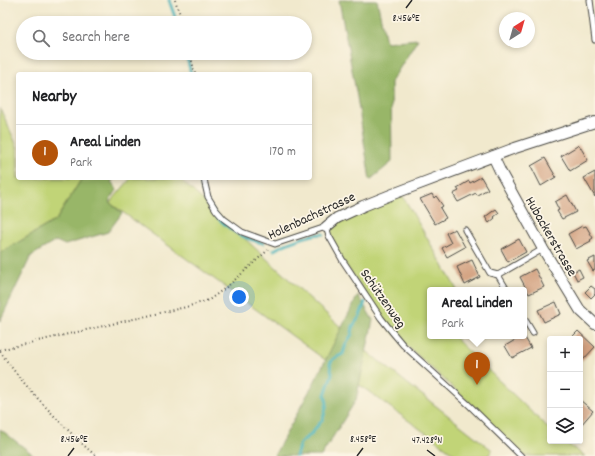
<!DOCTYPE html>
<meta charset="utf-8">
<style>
:root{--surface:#fff;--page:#f6f6f6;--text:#202124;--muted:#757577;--line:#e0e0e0;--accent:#b45309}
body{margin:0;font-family:Dekko,sans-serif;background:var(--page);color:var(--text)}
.controls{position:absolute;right:12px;bottom:12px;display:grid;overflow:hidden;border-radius:4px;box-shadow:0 2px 6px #0003}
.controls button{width:36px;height:36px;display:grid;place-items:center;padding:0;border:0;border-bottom:1px solid var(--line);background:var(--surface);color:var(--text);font:20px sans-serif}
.compass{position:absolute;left:499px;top:12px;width:36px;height:36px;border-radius:50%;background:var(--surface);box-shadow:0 2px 6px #0003;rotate:37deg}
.you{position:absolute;left:239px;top:297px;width:14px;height:14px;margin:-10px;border:3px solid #fff;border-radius:50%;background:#1a73e8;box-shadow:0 0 0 6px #1a73e833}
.badge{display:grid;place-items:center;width:26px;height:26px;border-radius:50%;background:var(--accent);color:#fff;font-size:13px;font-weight:700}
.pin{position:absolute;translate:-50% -33px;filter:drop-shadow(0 1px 2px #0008)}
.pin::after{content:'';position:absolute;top:21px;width:14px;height:12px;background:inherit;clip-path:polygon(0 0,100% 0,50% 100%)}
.popup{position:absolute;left:427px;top:287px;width:100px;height:52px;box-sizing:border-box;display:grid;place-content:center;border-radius:4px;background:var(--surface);filter:drop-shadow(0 1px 3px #0005);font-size:13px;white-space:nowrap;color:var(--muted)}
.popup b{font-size:15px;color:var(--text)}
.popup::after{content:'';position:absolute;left:50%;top:100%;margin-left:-8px;border:8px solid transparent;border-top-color:var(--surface)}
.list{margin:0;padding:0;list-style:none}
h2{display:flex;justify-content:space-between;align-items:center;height:52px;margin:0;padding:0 16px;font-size:17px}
h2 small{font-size:13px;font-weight:400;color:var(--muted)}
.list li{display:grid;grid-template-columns:26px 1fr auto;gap:12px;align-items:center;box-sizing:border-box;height:56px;padding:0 16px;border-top:1px solid var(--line)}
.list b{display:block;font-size:15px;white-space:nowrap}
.list p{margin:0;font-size:13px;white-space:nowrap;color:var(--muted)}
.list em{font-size:13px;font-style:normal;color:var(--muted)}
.icon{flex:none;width:22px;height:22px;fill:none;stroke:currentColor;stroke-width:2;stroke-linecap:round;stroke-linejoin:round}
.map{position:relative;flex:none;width:595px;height:456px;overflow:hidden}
.search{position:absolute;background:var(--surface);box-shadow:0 2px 6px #0003;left:16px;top:16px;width:296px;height:44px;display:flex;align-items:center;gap:10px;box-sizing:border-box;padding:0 14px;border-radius:22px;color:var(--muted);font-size:15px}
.panel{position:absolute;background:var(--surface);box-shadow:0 2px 6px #0003;left:16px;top:72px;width:296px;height:108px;border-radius:4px}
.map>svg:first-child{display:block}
.green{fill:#c1d477;stroke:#768051}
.forest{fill:#98b668;stroke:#62704a}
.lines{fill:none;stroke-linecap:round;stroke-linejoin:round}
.stream{stroke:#41b1b9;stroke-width:3}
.building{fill:#d3a180}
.service-casing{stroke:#494843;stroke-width:7}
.minor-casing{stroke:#494843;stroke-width:12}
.path{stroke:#494843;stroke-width:2;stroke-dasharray:1 3;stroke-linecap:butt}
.service{stroke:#fff;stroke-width:5}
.minor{stroke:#fff;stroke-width:10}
.ticks{fill:none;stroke:#2b2b2b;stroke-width:1.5}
.labels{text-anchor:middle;stroke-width:3.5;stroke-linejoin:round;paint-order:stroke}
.street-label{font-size:14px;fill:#2b2b2b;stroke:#fcf5e5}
.ticks-label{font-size:10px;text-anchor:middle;fill:#2b2b2b;stroke:#fcf5e5;stroke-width:3.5;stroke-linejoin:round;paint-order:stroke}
</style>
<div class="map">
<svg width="595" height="456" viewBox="0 0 595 456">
<rect width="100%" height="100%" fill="#fcf5e5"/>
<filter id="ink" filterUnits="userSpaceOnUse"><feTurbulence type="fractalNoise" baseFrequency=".025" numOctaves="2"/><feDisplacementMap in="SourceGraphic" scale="8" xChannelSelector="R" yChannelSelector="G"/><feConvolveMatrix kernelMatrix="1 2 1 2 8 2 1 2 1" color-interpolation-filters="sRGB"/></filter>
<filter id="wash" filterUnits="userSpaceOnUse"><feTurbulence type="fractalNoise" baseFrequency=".012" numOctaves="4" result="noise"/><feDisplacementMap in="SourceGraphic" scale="16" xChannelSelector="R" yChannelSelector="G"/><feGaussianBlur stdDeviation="0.9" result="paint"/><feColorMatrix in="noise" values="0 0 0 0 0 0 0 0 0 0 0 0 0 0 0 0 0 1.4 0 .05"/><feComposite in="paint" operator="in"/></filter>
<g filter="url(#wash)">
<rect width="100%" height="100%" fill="#f1e9cd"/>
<path class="green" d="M0,108l18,40v30h64l-26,42 -56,33z
M131,178h48l191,176 122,96 -4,6h-31l-347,-253z
M400,191l57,99h-27v46h23l97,94v11h13l22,15h-61l-53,-52 -78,-71 -50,-72 -17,-34z"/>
<path class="forest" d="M339,0h38l9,42 32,-3 -27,43 1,80 -22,18 -13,-83z
M82,178h34l-5,3 6,9 -8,12 13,11 -14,19 -43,13 -9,-4 -25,15 -31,65v-68l56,-33z
M358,295l15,25 -17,80 -35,56h-47l44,-81z
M0,429l35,27h-35z"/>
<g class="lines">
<path class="stream" d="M169,0l8,23
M186,53l5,21
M200,178c1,24 19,45 40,57 7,4 16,6 23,8
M274,250c12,-7 36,-16 49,-16
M296,456l4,-13 10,-8 13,-16 4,-16 -2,-8 7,-21 -2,-10 3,-5 10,-5 3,-10 6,-10 1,-8 7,-10 5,-14"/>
</g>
<g id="blocks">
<path class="building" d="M579,145l9,15 -18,11 -9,-15z
M545,158l11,19 -15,9 -10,-20z
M595,172v25l-11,-19z
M481,177l7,12 -11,6 -1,-2 -18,9 -5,-8 6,-3 -2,-3 12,-7 1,2z
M432,194l2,4 2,-2 7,10 -3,2 6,10 -11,6 -15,-25z
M567,195l9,17 -14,7 -5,-8 2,-1 -4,-8z
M496,209l3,4 -5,4 1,1 -6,5 -4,-6z
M582,226l1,1 3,-1 7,12 -3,2 1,1 -15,8 -8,-15z
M455,229l10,18 -18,10 -5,-9 9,-5 -5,-10z
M519,239l7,13 -18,10 -7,-13z
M595,257v13l-2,1 -6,-10z
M472,260l8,17 -15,8 -8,-18z
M535,269l9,18 -15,7 -9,-17z
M579,269l4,8 -6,3 -4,-8z
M591,286l4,3v5l-4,4 -6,-6z
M556,302l5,12 -17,8 -6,-12z
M578,331l17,16 -13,14 -2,-2v-20h-10z
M522,336h2l7,12 -19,10 -7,-12z
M580,400l13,11 -12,14 -1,-1z"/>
</g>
</g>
<g filter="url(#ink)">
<use href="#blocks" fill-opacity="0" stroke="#494843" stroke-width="1"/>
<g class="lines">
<g class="service-casing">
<path id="service" d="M590,0l5,40
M204,178l1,6 3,13 8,13 8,9 18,13 33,12 51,-17 3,9 14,25 38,57 12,15 10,12 67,61 51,50
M465,230l25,43 8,2
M507,290l-9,-15 45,-26
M524,318l9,15"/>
</g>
<g class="minor-casing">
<path id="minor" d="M493,156l8,17 42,76 37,61 15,14
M326,227l11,-9 26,-12 30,-12 122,-46 80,-26"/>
</g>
<path class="path" d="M175,0l8,23
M190,53l5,21
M0,350l12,-3 174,-40 23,-7 19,-14 40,-36
M0,351c17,26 39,49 60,71 12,12 23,23 36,34"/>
<use href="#service" class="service"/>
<use href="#minor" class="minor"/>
</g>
</g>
<path class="ticks" d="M406,8l6,-8M427,450l8,6M68,456l6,-8M357,456l6,-8"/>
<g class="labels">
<g class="street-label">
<text transform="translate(311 215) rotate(-25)" y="5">Holenbachstrasse</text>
<text transform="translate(552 236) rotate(60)" y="5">Hubackerstrasse</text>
<text transform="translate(384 298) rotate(55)" y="5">Schützenweg</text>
</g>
</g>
<g class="ticks-label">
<text x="406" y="21">8.456°E</text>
<text x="74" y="442">8.456°E</text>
<text x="363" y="442">8.458°E</text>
<text x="427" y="443">47.428°N</text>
</g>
</svg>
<div class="controls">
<button>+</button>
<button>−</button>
<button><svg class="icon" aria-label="layers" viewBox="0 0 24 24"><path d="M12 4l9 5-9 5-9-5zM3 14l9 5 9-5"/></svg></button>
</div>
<svg class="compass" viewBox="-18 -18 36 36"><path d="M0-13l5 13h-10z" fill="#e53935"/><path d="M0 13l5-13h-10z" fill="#757577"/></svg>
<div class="you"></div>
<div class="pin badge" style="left:477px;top:385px">1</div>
<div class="popup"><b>Areal Linden</b>Park</div>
<div class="search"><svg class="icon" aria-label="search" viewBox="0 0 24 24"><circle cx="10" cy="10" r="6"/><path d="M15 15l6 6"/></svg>Search here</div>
<section class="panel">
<h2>Nearby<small></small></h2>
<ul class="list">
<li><span class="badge">1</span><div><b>Areal Linden</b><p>Park</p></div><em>170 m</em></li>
</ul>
</section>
</div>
